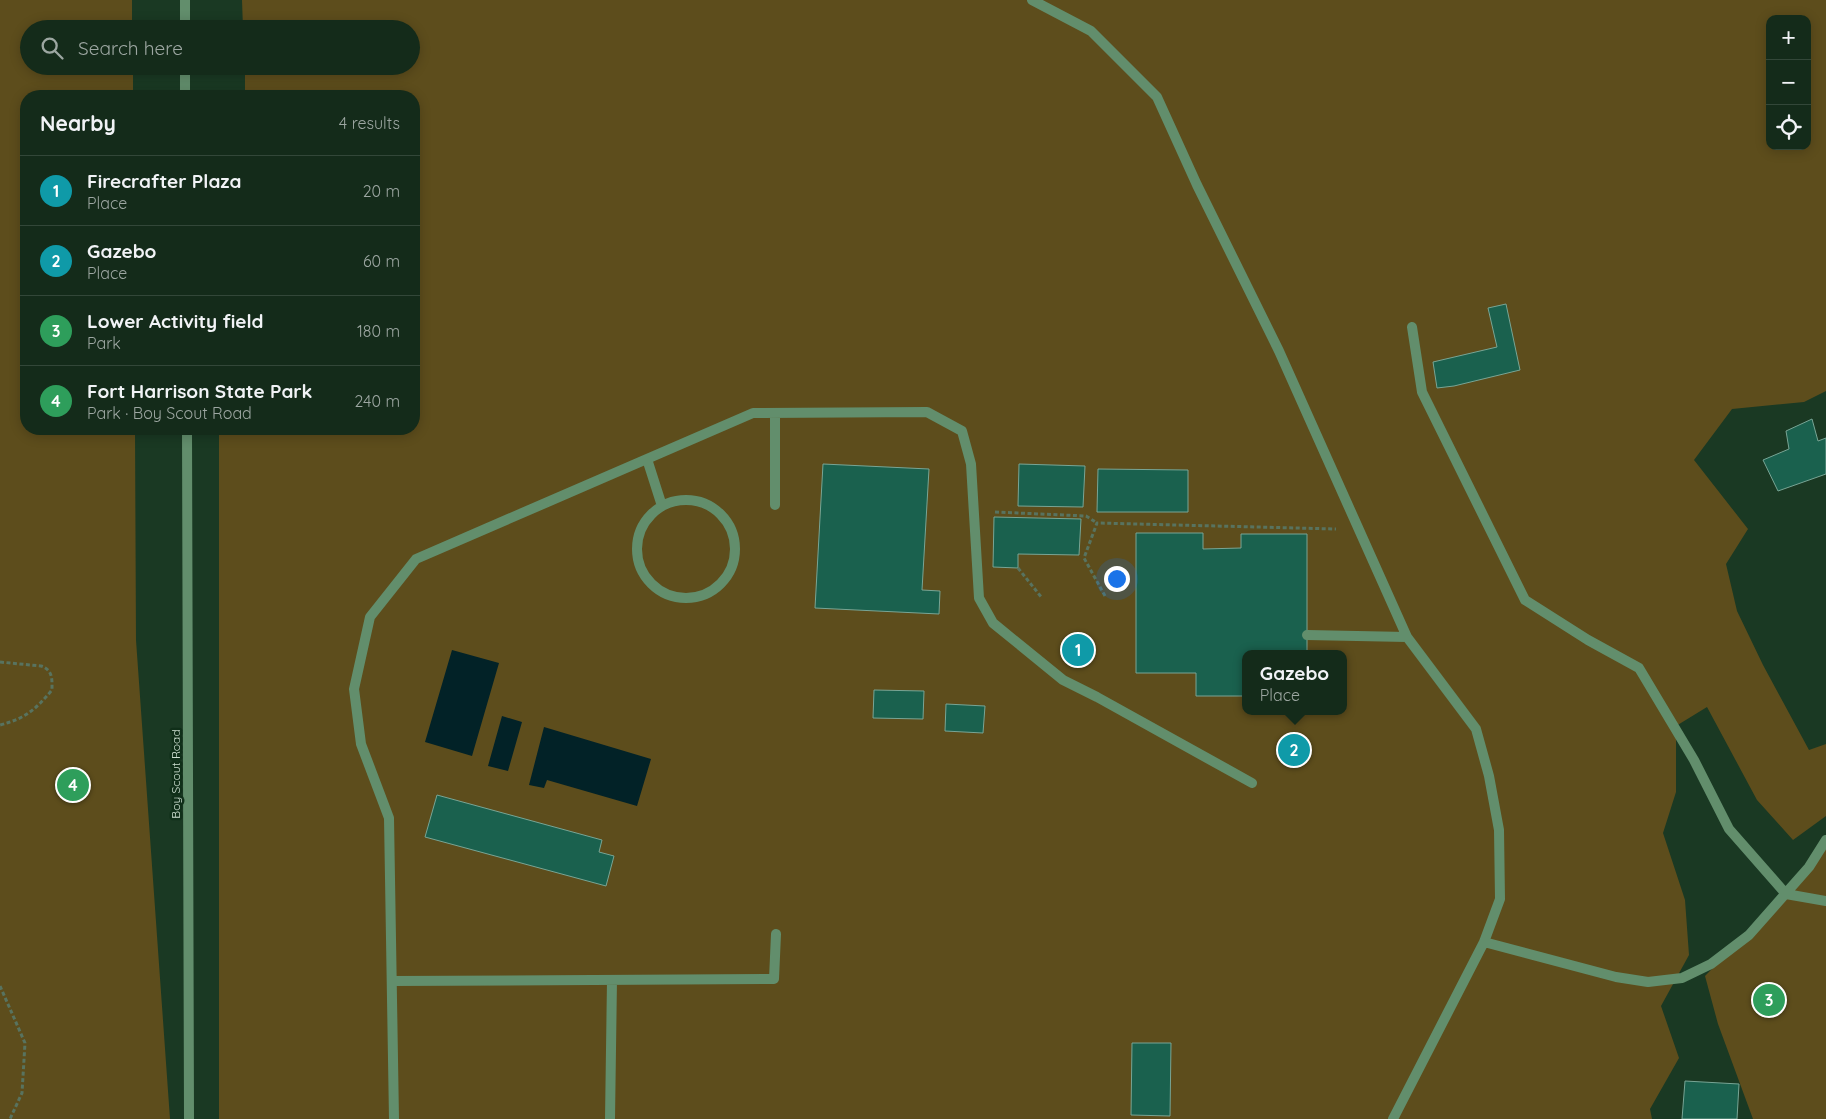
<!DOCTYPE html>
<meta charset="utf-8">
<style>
:root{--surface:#142b1a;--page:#213727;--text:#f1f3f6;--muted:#9da7a2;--line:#334739;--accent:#f788eb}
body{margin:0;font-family:Quicksand,sans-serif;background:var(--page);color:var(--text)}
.controls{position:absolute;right:15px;top:15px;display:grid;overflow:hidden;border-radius:10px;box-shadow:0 2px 12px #0003}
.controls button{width:45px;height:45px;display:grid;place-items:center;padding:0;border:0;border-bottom:1px solid var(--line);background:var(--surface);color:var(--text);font:25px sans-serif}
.you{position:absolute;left:1116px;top:578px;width:18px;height:18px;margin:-12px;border:4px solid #fff;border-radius:50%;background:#1a73e8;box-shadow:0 0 0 8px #1a73e833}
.badge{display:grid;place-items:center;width:32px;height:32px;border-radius:50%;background:var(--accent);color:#fff;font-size:16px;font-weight:700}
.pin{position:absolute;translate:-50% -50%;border:2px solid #fff;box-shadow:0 1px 5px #0006}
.popup{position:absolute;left:1242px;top:650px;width:105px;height:65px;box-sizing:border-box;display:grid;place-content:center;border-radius:10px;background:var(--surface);filter:drop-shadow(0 1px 4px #0005);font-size:16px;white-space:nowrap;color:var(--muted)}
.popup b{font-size:19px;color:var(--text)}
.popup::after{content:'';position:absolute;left:50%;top:100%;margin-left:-10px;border:10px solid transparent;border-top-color:var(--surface)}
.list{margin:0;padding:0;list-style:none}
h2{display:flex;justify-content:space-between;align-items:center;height:65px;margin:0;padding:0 20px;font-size:21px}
h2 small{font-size:16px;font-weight:400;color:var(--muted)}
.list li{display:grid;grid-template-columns:32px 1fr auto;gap:15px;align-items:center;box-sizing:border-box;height:70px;padding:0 20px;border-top:1px solid var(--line)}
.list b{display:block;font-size:19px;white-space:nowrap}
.list p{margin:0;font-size:16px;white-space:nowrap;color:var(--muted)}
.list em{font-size:16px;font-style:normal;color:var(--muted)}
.icon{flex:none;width:28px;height:28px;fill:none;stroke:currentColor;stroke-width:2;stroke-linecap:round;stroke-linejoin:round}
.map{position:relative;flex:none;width:1826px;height:1119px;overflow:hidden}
.search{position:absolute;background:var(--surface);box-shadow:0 2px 12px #0003;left:20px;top:20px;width:400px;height:55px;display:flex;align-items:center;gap:12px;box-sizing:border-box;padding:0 18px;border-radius:28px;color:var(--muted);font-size:19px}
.panel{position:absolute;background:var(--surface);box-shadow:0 2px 12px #0003;left:20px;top:90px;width:400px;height:345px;border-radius:20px}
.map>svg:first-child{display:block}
.green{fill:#5d4d1c;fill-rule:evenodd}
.water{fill:#022227}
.building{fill:#1a614e;stroke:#78a595}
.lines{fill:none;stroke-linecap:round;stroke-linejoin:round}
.path{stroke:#58735f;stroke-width:3;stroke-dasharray:4 2.5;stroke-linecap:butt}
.service{stroke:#628e6c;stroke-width:10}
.tertiary{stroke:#628e6c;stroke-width:10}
.labels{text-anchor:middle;stroke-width:5;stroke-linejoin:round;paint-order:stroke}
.street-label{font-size:12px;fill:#cee0d2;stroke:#102f19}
</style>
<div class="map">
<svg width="1826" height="1119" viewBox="0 0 1826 1119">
<rect width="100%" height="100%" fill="#1a3923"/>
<path class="green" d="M0,0h132v29h-103v37h104v30h-107v333h109l1,211 34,479h-170z
M242,0h1584v391l-22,11 -72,7 -38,51 54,69 -22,35 11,47 26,54 46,85 17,-6v72l-33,24 -36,-40 -50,-93 -31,19v66l-13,41 22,67 4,55 -28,51 18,52 -29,51 2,10h-1433v-690h195v-333h-169v-30h166v-37h-168zM1770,19h37v127h-37zM1245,654h98v57h-98z
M1826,840v279h-73l-35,-95 -13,-48 86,-88z"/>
<path class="water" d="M452,650l47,13 -27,93 -47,-14z
M502,716l20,6 -14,49 -20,-5z
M544,727l107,32 -14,47 -90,-26 -3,8 -15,-3z"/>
<path class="building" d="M1506,304l14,66 -66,16 -17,2 -4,-26 64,-15 -9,-39z
M1812,419l6,22 8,-3v36l-48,17 -15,-31 26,-11 -3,-18z
M823,464l106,5 -7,121 18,1 -1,23 -124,-6z
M1019,464l66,2 -2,41 -65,-1z
M1098,469l90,1v42h-91z
M994,517l87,2 -2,36 -61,-1v14l-25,-1z
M1136,533h67v16l38,-1v-14h66v120h-62v42h-49v-23h-60z
M874,690l50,1 -1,28 -50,-1z
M946,704l39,2 -2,27 -38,-2z
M1284 750a10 10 0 1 1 20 0a10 10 0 1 1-20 0Z
M437,795l165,45 -3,12 15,4 -8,30 -181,-49z
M1132,1043h39l-1,73 -39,-1z
M1685,1081l54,3 -2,35h-55z"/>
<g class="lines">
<path class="path" d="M995,512l91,4 11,7
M1018,568l24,30
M1105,596l-21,-38 13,-35 239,6
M0,662l41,4c12,4 11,13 11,24 -17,20 -26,28 -52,35
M0,986l25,57 -3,50 -12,26"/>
<path class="service" d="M1032,0l59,31 66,66 40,88 82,166 128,286
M1412,327l10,65 103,208 63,40 51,28 55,92 35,69 57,65 40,7
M775,413v92
M647,459l15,47
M637 549a49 49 0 1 1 98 0a49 49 0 1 1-98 0Z
M1307,635l100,2 69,92 13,47 10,54 1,69 -16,43 -91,177
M1484,942l132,35 32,5 34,-4 29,-14 38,-29 60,-68 17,-27
M392,981l382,-2 2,-45
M394,1119l-5,-301 -28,-74 -7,-55 16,-72 46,-58 337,-146 174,-1 35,19 9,33 8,134 14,25 70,57 34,17 155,86
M610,1119l2,-139"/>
<path class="tertiary" d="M185,0v29
M185,66v30
M187,429l2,690"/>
</g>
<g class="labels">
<g class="street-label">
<text transform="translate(176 774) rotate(-90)" y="4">Boy Scout Road</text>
</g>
</g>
</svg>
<div class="controls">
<button>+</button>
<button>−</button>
<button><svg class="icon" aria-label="locate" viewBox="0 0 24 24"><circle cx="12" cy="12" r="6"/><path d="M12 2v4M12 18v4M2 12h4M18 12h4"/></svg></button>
</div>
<div class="you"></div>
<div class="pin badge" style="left:1078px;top:650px;background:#0f9aa8">1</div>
<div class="pin badge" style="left:1294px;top:750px;background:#0f9aa8">2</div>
<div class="popup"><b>Gazebo</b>Place</div>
<div class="pin badge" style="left:1769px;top:1000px;background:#2e9e5b">3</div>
<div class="pin badge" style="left:73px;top:785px;background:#2e9e5b">4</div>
<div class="search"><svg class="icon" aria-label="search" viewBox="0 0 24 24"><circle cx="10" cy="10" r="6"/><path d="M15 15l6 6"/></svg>Search here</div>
<section class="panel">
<h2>Nearby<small>4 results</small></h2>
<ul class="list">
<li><span class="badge" style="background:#0f9aa8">1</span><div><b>Firecrafter Plaza</b><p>Place</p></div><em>20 m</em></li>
<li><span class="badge" style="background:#0f9aa8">2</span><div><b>Gazebo</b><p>Place</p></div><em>60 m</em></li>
<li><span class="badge" style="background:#2e9e5b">3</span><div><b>Lower Activity field</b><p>Park</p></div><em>180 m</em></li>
<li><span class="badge" style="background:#2e9e5b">4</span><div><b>Fort Harrison State Park</b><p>Park · Boy Scout Road</p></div><em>240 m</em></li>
</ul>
</section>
</div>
